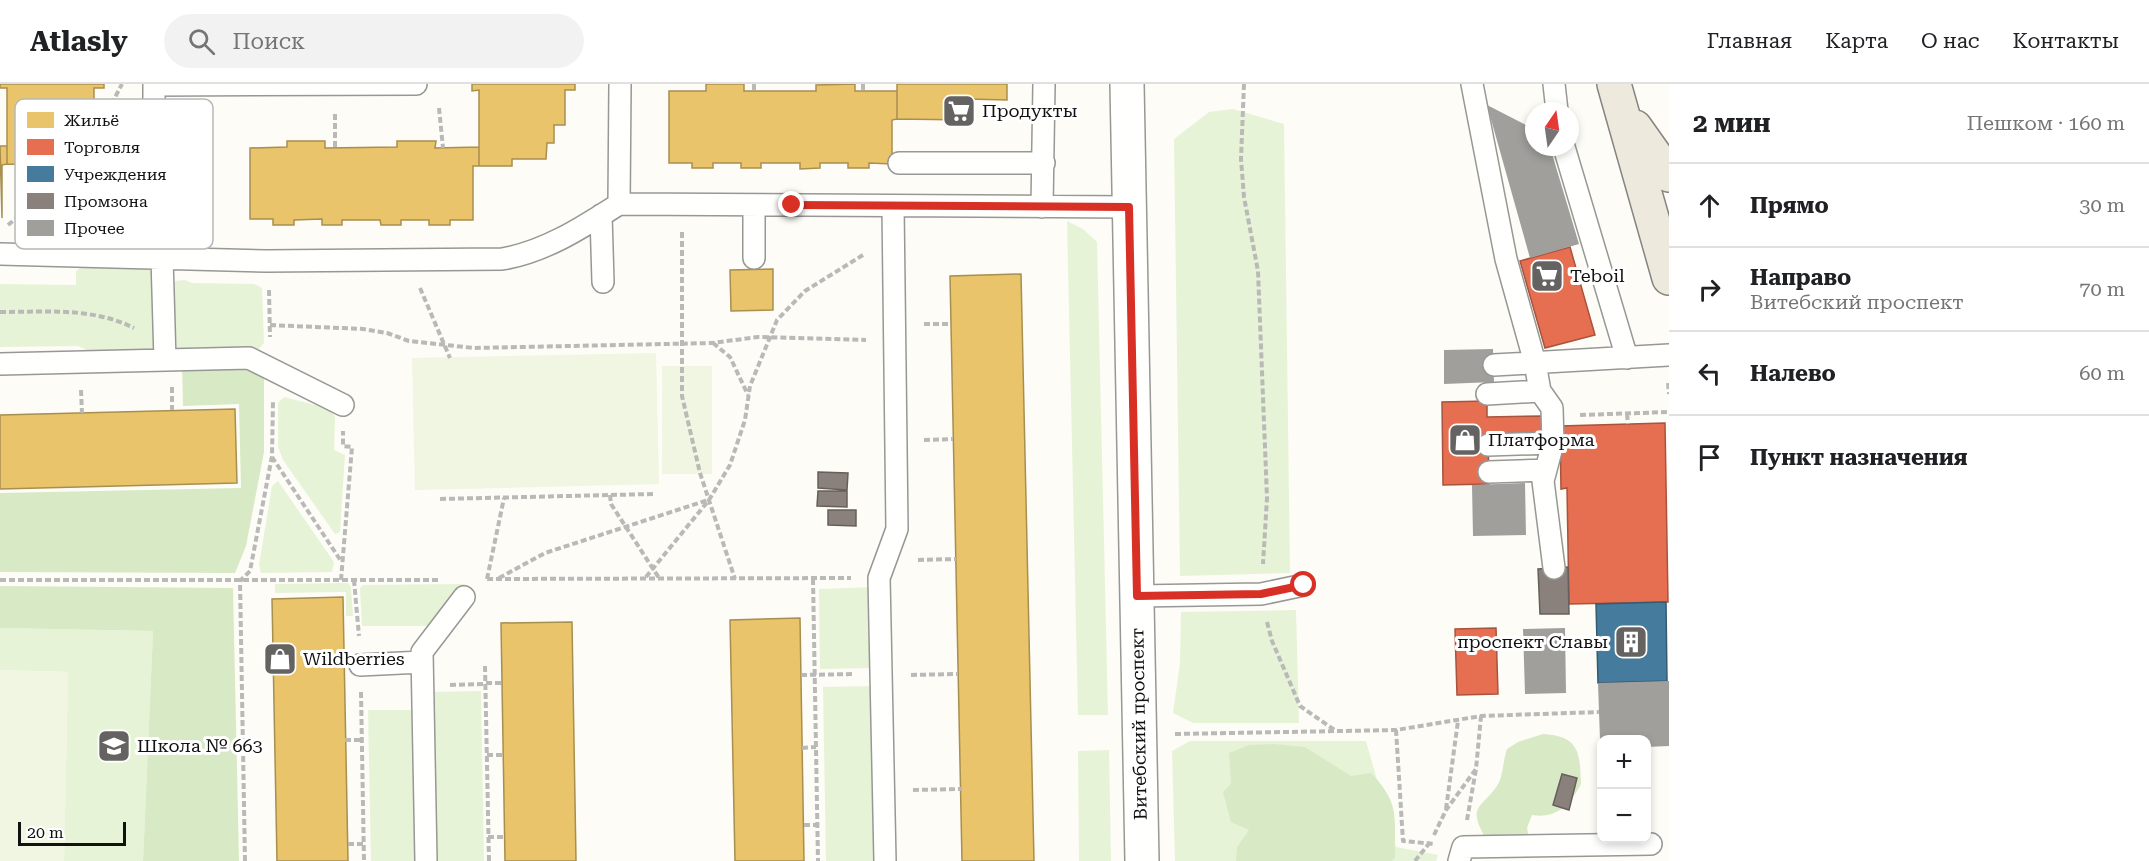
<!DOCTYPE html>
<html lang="ru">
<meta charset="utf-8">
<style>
:root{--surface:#fff;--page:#f2f2f2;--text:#202124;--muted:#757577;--line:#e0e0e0}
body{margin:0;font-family:"Roboto Serif",serif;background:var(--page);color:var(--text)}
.controls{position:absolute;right:18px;bottom:18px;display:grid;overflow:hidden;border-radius:12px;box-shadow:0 3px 9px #0003}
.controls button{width:54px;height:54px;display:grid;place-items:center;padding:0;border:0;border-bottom:2px solid var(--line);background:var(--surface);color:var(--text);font:30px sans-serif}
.compass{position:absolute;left:1525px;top:18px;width:54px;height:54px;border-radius:50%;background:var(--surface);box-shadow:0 3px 9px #0003;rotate:13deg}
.scale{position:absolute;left:18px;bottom:15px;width:108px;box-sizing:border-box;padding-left:6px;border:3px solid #111;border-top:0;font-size:16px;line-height:21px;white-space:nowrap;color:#111;-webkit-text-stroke:4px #fff;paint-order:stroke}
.stop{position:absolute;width:18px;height:18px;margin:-14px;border:4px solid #d93025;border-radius:50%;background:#fff}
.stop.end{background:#d93025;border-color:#fff;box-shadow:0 2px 6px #0008}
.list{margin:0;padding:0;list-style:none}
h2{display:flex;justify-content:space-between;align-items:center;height:78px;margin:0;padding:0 24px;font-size:26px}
h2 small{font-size:20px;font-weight:400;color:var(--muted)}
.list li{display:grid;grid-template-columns:39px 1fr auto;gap:18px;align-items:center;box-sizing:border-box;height:84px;padding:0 24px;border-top:2px solid var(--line)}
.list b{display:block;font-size:22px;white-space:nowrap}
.list p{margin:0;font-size:20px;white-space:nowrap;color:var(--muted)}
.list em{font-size:20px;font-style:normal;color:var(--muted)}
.icon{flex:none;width:33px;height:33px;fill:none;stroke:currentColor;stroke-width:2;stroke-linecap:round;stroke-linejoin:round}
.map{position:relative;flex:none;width:1669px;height:777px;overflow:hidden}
header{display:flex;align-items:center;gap:36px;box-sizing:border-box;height:84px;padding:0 30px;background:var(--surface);border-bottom:2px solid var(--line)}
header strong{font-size:28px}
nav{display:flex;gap:33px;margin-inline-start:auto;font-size:21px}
.search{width:420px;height:54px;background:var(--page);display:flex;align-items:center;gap:15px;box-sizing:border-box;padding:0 21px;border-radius:33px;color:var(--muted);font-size:22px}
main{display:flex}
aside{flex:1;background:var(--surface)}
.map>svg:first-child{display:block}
.green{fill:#e7f3d7}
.forest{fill:#d8eac5}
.pitch{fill:#f0f6e1}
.homes{fill:#e9c46a;stroke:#a88e4f;stroke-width:1.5}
.shops{fill:#e76f51;stroke:#a7533e;stroke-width:1.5}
.public{fill:#457b9d;stroke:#355b73;stroke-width:1.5}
.industry{fill:#8a817c;stroke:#665f5c;stroke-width:1.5}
.building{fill:#a19f9c}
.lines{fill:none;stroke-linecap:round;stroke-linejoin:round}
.lane-casing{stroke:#979795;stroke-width:24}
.street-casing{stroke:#979795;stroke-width:36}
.primary-casing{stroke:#858482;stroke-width:36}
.path{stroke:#b9b9b8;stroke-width:4;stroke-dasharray:6 3;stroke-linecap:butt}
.lane{stroke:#fffffe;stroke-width:21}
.street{stroke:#fffffe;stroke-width:33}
.primary{stroke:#ede9dc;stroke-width:33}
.route{stroke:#d93025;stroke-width:8}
.labels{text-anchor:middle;stroke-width:6;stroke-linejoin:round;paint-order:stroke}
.poi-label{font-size:18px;fill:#111;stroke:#fff;text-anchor:start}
.street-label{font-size:18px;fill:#111;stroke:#fff}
.key{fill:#fff;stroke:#b8b8b8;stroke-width:1.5}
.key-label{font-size:16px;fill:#111}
</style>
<header>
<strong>Atlasly</strong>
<div class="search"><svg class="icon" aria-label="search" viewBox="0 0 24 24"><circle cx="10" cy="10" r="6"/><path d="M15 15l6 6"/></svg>Поиск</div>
<nav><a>Главная</a><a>Карта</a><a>О нас</a><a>Контакты</a></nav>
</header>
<main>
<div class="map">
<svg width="1669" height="777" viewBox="0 0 1669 777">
<rect width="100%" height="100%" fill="#fdfcf7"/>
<path class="green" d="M1233,25l51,15 6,449 -110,3 -6,-437 35,-27z
M1067,137l16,8 14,13 11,473h-30z
M85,181l55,1 13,6 2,81 -60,1 -17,-8 -78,1v-63l76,1v-14z
M185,196l7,3 62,1 8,4 2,55 -5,6 -12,3 -65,1 -5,-5 -4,-60 2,-7z
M284,313l43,11 8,8 -1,34 11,5 -5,77 -5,2 -52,-74 -5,-13v-44z
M278,397l56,81 -2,10 -71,1 -2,-8 13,-79z
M348,499l3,4 2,29h-7v-24l-71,1v-9z
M465,500l3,2 -10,8 -21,32h-75l-2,-38 3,-3z
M874,503l1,81 -55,1 -1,-80z
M1296,526l3,113h-106l-20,-10 7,-50 1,-51z
M0,544l153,3 -10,230h-79l4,-189 -68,-2z
M875,602l3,175h-52l-3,-174z
M481,607l3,170h-53l-3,-169z
M368,626h48l2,151h-47z
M1190,657h176l30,106 42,8 -2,6h-261l-3,-110z
M1109,666l2,111h-32l-1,-110z"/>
<path class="forest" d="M182,281l63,1 19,9v77l-18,94 -11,27 -235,-1v-79l241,-5 -2,-84 -56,2z
M0,502l233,2 6,273h-96l10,-230 -153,-3z
M1543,650c36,2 37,18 38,50 -11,21 -24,35 -49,31l-5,13 2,10 -43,1c-19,-34 -6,-29 11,-53 6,-8 6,-26 10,-37l11,-7z
M1274,660l31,3 46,29 20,-3c30,31 23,45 24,85l-3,3h-156l1,-14 12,-17 -18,-8 -8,-30 8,-8 -2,-31 20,-8z"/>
<path class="pitch" d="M656,269l3,131 -244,6 -3,-132z
M662,282h50v108h-50z
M0,586l68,2 -4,189h-64z"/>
<path class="homes" d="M0,0h104v4h-10v35h-12v18h-7v16h-35v8l-33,-1v-76h-7z
M472,0h103v6h-10v35h-11v18h-7l-1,16h-34v7h-33v-76l-7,1z
M706,0h38v7h72v-6l39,-1v7h42v28l-5,1v44l-23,-1v5h-21v-5h-28v5l-20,1v-6h-39v5h-20v-5h-28v5h-21v-5h-23v-72h37z
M897,0h110v16l-39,-1v21l-71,-1z
M287,57h38v7l72,-1v-6h39l-1,7 44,-1v19h-6v54h-23v5h-21v-5h-28v5h-20l-1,-5h-38v5h-20v-6l-28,1v5h-21v-6h-23v-71l37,-1z
M0,62h7v18l-5,1v53z
M773,185v41l-42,1 -1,-41z
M1021,190l13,587h-72l-12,-585z
M235,325l2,74 -237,6v-74z
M343,513l5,264h-71l-5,-262z
M800,534l4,243h-69l-5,-241z
M572,538l4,239h-71l-4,-238z"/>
<path class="shops" d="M1570,163l25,88 -50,13 -25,-87z
M1487,317v16l56,-1v18l-55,1 1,49 -46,1 -1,-83z
M1665,339l3,179 -99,2 -2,-116 -6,1 -1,-63z
M1496,544l2,66 -41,1 -2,-66z"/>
<path class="public" d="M1666,518l1,79 -69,2 -2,-79z"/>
<path class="industry" d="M818,388l30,1 -1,17 -29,-2z
M818,407h29v16l-30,-1z
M828,426h28v16l-28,-1z
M1568,483l1,47h-29l-2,-45z
M1562,690l15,4 -8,32 -16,-5z"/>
<path class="building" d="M1487,21l47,24v18h16l29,97 -49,14z
M1493,265l1,33 -50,2v-34z
M1525,399l1,52 -53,1 -1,-51z
M1565,544l1,65 -41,1 -2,-65z
M1669,597v65l-23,1v-7h-46l-2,-57z"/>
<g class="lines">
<g class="lane-casing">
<path id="lane" d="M154,0v173
M1472,0l34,175 29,104 5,28 -53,3
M1554,0l3,27
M154,1l262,-1
M1564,63l63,211
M899,79h145
M619,120l1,-120
M754,121v53
M1042,123l2,-123
M601,131l2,67
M0,170l266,7 236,-2c43,-7 81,-32 117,-55l510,3
M162,174l3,102
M0,280l249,-6 94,47
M1494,281l175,-10
M1540,307l12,17 1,35 -10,38 11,87
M1488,361l65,-2
M1489,388l57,-2
M1137,512l124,-2 43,-9
M360,581l62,-3
M426,777l-4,-209 42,-55
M885,777l-6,-283 18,-49 -4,-323
M1459,777l4,-14 188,-3"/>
</g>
<g class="street-casing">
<path id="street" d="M1127,0l15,777"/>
</g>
<g class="primary-casing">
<path id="primary" d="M1614,0l55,194
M1635,43l34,48"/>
</g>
<path class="path" d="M754,0v7
M863,0v7
M1244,0l-3,75 3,38 14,74 9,227 -4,66
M439,24l4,40
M335,63v-35
M8,141l71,-59 43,-82
M682,148v164l18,77 35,106
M420,204l30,70
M269,206l1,47
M0,228c46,0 92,-5 134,16
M924,240h27
M270,241l93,4 24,4 22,8 65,7 238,-5 46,-6 108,3
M713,259l17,14 18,38
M1668,299l1,11
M172,303v23
M81,306l1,23
M1627,330l1,10
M1580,331l89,-3
M924,356l29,-1
M272,373l69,104
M610,411l1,9 48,74
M440,415l213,-5
M918,476l38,-1
M646,493l63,-77 21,-35 15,-45 5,-34 27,-66 28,-29 58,-36
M499,494l46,-25 163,-53
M487,495l364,-1
M487,495l17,-81
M813,495l5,282
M0,496h440
M341,496l11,-133 -9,-1v-15
M354,496l5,56
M1267,538l5,19 28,65 36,25
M485,582l4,195
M801,591l53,-1
M911,591l47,-1
M486,599h16
M450,601l36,-1
M361,608l3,169
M1396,646l7,111 32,3
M1175,650l221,-4 85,-14 118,-4
M345,656h17
M802,664l14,-1
M487,671h16
M913,706l48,-1
M1446,725l12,-88
M1467,736l9,-51
M804,741h13
M1434,751l12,-25 30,-41 5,-53
M488,753h17
M348,760h16
M245,777l-5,-280 10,-10 22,-115 1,-55
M1415,777l16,-20"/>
<use href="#lane" class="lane"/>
<use href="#street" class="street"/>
<use href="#primary" class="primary"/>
</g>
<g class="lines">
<path class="route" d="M792,121l337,2 8,389 124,-2 43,-9"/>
</g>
<defs>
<g id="supermarket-square" transform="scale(1.725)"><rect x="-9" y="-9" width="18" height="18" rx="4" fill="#646362" stroke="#fff"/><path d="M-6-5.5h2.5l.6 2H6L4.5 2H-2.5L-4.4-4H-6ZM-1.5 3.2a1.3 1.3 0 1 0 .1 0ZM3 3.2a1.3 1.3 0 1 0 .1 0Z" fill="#fff"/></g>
<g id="shop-square" transform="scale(1.725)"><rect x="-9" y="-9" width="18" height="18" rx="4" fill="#646362" stroke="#fff"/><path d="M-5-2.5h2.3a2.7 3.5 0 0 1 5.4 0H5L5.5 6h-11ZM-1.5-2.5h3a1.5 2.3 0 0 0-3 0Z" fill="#fff"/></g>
<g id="building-square" transform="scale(1.725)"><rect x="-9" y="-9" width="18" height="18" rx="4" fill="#646362" stroke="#fff"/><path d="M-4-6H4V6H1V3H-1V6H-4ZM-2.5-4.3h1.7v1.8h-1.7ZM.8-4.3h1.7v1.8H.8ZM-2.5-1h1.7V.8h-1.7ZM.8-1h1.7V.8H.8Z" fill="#fff"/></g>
<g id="school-square" transform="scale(1.725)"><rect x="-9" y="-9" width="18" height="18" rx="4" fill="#646362" stroke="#fff"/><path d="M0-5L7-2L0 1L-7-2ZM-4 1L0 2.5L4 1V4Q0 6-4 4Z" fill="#fff"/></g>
</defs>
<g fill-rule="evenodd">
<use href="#supermarket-square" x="959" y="27"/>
<use href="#supermarket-square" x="1547" y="192"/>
<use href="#shop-square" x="1465" y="356"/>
<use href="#building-square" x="1631" y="558"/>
<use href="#shop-square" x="280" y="575"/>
<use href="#school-square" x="114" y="662"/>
</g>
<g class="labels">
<g class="poi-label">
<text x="982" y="33">Продукты</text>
<text x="1570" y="198">Teboil</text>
<text x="1488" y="362">Платформа</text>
<text x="1608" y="564" text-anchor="end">проспект Славы</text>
<text x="303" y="581">Wildberries</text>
<text x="137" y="668">Школа № 663</text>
</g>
<g class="street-label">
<text transform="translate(1139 640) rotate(-91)" y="6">Витебский проспект</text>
</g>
</g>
<rect x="15" y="15" width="198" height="150" rx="9" class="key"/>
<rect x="27" y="28" width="27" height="16" fill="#e9c46a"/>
<rect x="27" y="55" width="27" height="16" fill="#e76f51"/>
<rect x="27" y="82" width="27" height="16" fill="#457b9d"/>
<rect x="27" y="109" width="27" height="16" fill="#8a817c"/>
<rect x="27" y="136" width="27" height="16" fill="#a19f9c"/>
<g class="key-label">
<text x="64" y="42">Жильё</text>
<text x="64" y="69">Торговля</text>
<text x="64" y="96">Учреждения</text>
<text x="64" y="123">Промзона</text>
<text x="64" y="150">Прочее</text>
</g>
</svg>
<div class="controls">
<button>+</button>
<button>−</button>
</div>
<svg class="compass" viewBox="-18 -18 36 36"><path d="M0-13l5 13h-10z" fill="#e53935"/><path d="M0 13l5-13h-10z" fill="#757577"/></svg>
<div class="scale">20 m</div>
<div class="stop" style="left:1304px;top:501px"></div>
<div class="stop end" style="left:792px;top:121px"></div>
</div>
<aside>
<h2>2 мин<small>Пешком · 160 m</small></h2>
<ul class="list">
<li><svg class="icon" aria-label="ahead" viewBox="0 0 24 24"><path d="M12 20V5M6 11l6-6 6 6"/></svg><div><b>Прямо</b></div><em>30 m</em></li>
<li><svg class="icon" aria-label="right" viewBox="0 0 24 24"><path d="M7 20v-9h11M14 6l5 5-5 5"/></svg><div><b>Направо</b><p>Витебский проспект</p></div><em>70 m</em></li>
<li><svg class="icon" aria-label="left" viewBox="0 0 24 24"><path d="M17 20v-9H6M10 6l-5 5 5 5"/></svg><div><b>Налево</b></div><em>60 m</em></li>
<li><svg class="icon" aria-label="arrive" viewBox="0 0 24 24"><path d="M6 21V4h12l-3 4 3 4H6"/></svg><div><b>Пункт назначения</b></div></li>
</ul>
</aside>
</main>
